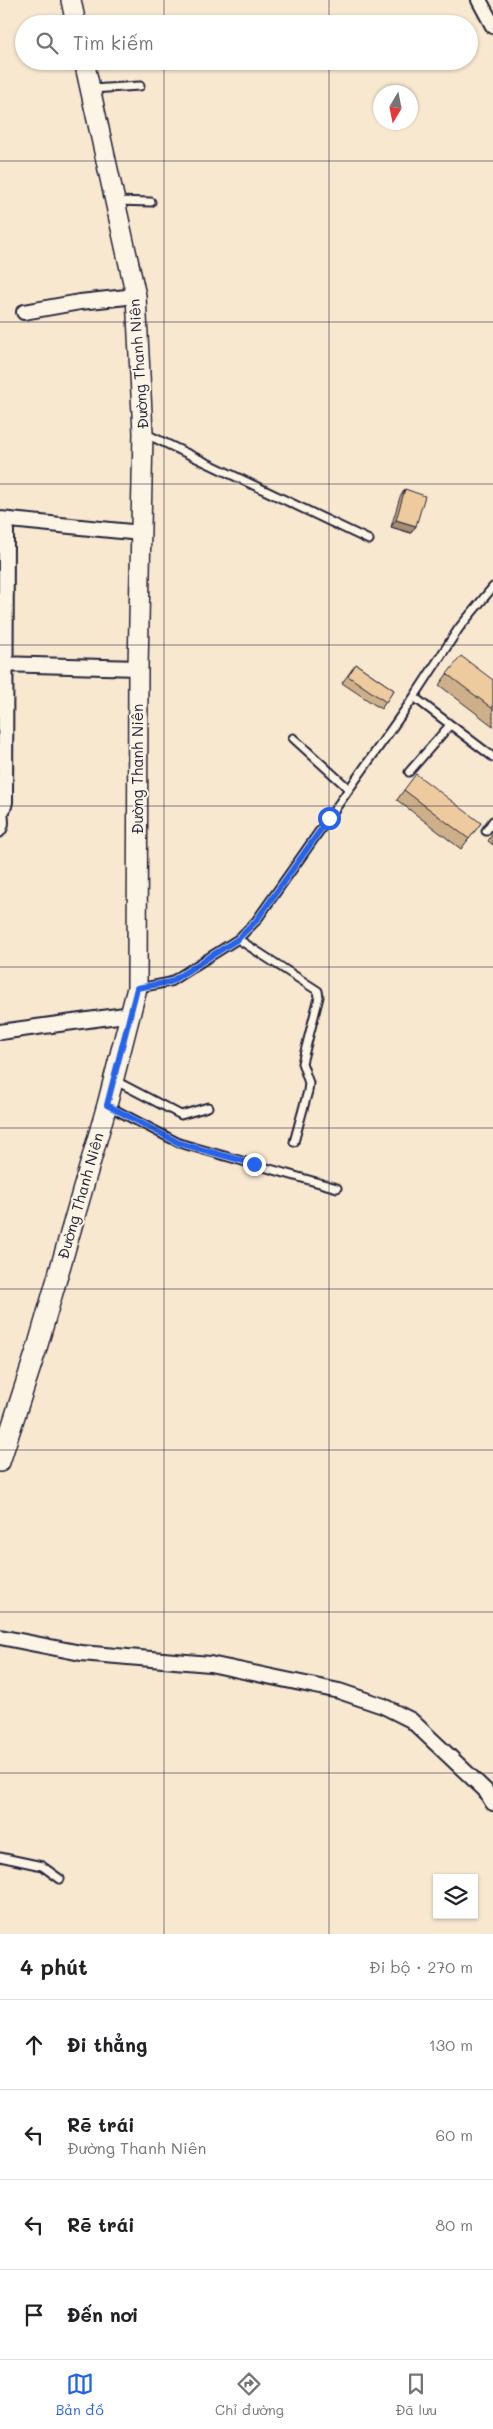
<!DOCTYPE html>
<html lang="vi">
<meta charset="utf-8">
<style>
:root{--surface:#fff;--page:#f2f2f2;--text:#202124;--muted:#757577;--line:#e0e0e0;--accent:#2563eb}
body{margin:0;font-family:Mali,sans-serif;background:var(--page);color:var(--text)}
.controls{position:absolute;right:15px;bottom:15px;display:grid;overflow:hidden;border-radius:0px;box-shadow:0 1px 4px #0004}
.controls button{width:45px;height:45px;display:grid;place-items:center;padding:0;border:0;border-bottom:1px solid var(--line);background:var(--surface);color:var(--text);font:25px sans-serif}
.compass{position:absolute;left:373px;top:85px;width:45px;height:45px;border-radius:50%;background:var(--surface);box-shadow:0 1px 4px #0004;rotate:190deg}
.stop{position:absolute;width:15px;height:15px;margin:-11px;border:4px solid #2563eb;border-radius:50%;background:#fff}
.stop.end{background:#2563eb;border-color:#fff;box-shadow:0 1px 5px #0008}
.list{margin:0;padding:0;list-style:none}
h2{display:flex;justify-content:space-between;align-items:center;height:65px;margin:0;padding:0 20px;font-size:21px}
h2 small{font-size:16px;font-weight:400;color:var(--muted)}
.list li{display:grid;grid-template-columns:32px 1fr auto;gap:15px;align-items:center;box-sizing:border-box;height:90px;padding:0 20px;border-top:1px solid var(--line)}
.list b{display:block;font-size:19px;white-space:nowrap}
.list p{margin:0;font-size:16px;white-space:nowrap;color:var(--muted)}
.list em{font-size:16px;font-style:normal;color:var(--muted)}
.icon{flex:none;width:28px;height:28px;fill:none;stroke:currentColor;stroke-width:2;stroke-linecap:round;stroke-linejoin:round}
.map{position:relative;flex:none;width:493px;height:1934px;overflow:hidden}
.search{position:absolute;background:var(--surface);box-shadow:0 1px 4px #0004;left:15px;right:15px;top:15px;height:55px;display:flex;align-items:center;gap:12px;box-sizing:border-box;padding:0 18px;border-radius:28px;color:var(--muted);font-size:19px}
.sheet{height:425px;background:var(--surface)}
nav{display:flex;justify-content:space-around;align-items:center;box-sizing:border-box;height:70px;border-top:1px solid var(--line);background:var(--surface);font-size:14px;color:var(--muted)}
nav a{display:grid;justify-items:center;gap:2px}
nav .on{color:var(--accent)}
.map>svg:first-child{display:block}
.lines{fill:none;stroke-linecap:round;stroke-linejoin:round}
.lane-casing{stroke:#22223b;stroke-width:11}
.street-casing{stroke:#22223b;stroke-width:18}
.secondary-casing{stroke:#22223b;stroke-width:22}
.lane{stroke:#fcf5e5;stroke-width:7}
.street{stroke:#fcf5e5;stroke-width:14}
.secondary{stroke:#fcf5e5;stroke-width:19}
.wall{fill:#cdaf89;stroke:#22223b}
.shaded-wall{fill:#a78e6f;stroke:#22223b}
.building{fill:#eecb9f;stroke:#22223b}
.route{stroke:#2563eb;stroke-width:6}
.grid{fill:none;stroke:#22223b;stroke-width:1;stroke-opacity:0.55}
.labels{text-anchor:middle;stroke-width:4;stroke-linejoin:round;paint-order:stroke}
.street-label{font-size:15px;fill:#22223b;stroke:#fcf5e5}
</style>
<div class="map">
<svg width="493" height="1934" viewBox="0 0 493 1934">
<rect width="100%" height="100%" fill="#f8e8d0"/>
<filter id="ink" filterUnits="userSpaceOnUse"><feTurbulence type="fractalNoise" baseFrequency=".02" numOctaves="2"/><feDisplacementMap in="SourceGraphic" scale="10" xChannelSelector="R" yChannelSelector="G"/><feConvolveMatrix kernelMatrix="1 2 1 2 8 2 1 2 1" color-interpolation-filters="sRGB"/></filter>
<g filter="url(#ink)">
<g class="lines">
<g class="lane-casing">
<path id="lane" d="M91,89l49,-3
M115,201l36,1
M144,433l225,107
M414,697l79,60
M293,738l56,51
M409,772l41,-47
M486,831l7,-10
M0,833c7,-7 4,-15 3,-24
M238,939l80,52 1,6 -17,66 7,20 -1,8 -14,51
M139,988l31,-6 68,-43 18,-18 158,-224 45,-69 34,-41
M114,1080l67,35 27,-8
M108,1106l71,37 158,45
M0,1857l42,9 18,13"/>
</g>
<g class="street-casing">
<path id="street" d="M479,0l14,26
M24,312l56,-10 56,-6
M0,519l141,14
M0,664l138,4
M0,810l3,-1 2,-7 1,-271 -3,-10
M0,1032l132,-18
M0,1637l81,16 129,11 129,27 44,15 28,14 74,70 8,13"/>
</g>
<g class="secondary-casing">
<path id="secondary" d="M71,0l5,24
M0,1462l37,-114 70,-243 30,-117 1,-320 5,-235 -7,-137 -52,-235"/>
</g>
<use href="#lane" class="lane"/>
<use href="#street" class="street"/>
<use href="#secondary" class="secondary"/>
</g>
<path class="wall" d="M405,489l11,37 -5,7 -20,-6 9,-30z
M356,664l38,26 -13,19 -39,-26z
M447,674l46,6v46l-54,-41z
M404,790l77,33 -20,26 -64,-49z
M493,833v12l-5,-4z"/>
<path class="shaded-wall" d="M396,520l20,6 -5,7 -20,-6z"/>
<path class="building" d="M405,489l20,7 -9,30 -20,-6z
M461,656l32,24v29l-46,-35z
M356,664l38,26 -8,12 -38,-26z
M416,774l65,49 -12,16 -65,-49z"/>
</g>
<g class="lines" filter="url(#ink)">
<path class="route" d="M254,1164l-75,-21 -72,-38 30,-117 33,-6 68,-43 18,-18 73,-103"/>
</g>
<path class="grid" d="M164,0v24M329,0v24M164,61v1873M329,61v1873M0,161h493M0,322h493M0,484h493M0,645h493M0,806h493M0,967h493M0,1128h493M0,1289h493M0,1450h493M0,1612h493M0,1773h493"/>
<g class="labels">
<g class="street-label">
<text transform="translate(139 364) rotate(-94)" y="5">Đường Thanh Niên</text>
<text transform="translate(138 769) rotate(-90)" y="5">Đường Thanh Niên</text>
<text transform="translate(81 1196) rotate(-74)" y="5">Đường Thanh Niên</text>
</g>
</g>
</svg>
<div class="controls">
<button><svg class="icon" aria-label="layers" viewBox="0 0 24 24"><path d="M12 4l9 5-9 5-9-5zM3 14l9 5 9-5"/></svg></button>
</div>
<svg class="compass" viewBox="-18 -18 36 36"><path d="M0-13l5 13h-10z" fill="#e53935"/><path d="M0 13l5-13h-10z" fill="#757577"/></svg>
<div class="stop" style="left:329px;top:818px"></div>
<div class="stop end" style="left:254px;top:1164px"></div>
<div class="search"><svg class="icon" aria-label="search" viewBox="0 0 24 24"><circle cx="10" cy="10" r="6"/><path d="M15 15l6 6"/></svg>Tìm kiếm</div>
</div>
<section class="sheet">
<h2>4 phút<small>Đi bộ · 270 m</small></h2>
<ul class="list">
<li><svg class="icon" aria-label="ahead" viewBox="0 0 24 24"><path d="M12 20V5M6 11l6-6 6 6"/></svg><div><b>Đi thẳng</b></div><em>130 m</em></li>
<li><svg class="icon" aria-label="left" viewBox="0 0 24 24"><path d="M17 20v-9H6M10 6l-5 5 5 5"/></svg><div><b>Rẽ trái</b><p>Đường Thanh Niên</p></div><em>60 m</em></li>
<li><svg class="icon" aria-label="left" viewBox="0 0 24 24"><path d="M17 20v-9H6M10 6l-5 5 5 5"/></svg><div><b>Rẽ trái</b></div><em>80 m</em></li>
<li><svg class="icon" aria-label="arrive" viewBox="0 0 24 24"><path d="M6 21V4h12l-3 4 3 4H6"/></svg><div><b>Đến nơi</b></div></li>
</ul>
</section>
<nav>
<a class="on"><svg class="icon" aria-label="map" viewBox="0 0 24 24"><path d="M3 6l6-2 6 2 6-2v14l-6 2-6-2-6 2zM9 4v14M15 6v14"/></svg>Bản đồ</a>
<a><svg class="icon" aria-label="directions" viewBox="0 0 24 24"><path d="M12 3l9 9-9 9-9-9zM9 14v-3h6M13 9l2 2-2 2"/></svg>Chỉ đường</a>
<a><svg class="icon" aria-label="saved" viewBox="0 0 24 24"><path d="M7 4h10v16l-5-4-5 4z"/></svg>Đã lưu</a>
</nav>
